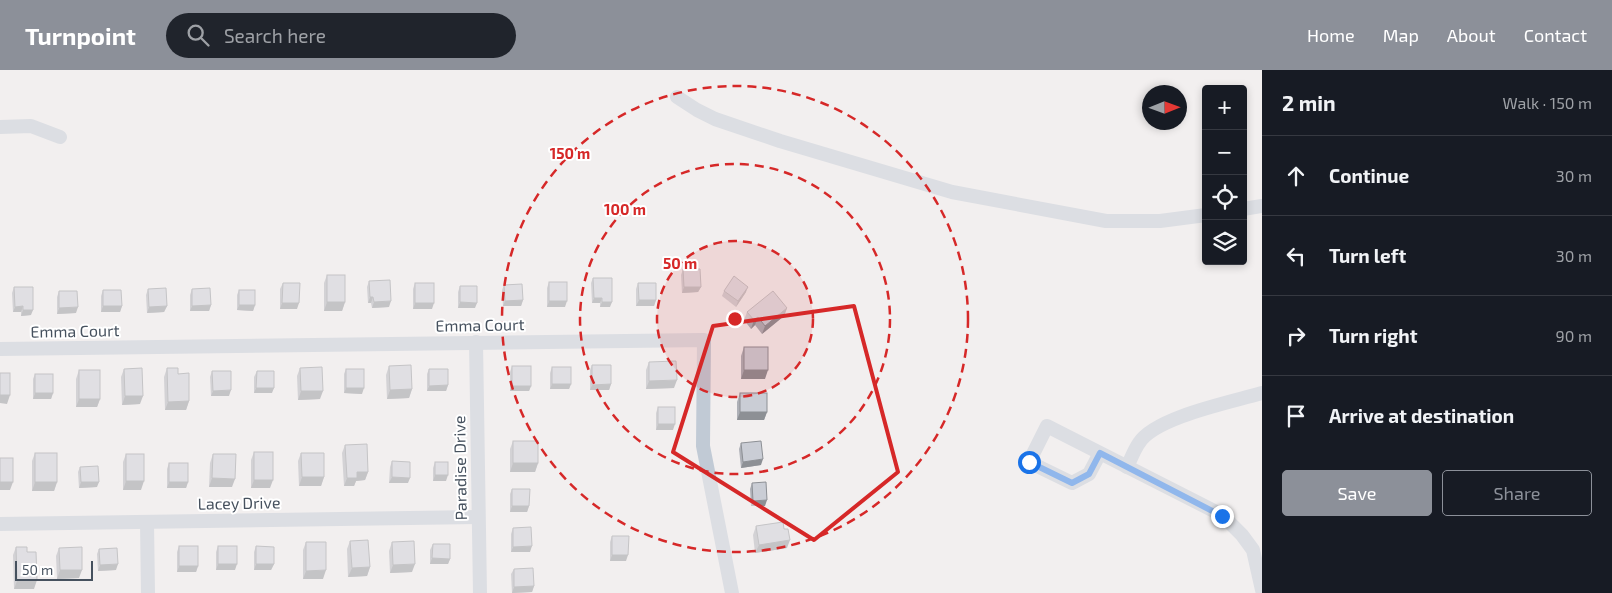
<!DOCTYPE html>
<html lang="en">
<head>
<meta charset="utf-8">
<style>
  body { margin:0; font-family:"Exo 2",sans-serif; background:#20242c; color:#f1f3f6 }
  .controls { position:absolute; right:15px; top:15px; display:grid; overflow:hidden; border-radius:5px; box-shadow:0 2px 8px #0003 }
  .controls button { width:45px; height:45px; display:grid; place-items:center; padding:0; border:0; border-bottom:1px solid #363941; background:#171b24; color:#f1f3f6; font:25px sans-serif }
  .compass { position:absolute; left:1142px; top:15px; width:45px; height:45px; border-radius:50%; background:#171b24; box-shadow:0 2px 8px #0003; rotate:89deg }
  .scale { position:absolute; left:15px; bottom:12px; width:78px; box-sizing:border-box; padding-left:5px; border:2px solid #46515e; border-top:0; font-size:14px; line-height:18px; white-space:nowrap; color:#46515e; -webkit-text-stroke:4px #fff; paint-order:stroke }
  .stop { position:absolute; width:15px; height:15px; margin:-11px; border:4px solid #1a73e8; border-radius:50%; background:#fff }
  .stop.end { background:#1a73e8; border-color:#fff; box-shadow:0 1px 5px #0008 }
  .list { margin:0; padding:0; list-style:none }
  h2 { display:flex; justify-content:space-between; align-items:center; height:65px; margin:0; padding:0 20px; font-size:21px }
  h2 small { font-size:16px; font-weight:400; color:#9ea1a6 }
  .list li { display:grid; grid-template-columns:32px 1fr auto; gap:15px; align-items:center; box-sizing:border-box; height:80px; padding:0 20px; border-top:1px solid #363941 }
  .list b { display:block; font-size:19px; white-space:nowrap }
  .list em { font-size:16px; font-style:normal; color:#9ea1a6 }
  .actions { display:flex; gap:10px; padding:15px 20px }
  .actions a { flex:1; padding:11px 0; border:1px solid #8c9099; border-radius:5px; text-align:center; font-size:18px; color:#8c9099 }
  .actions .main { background:#8c9099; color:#fff }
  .icon { flex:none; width:28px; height:28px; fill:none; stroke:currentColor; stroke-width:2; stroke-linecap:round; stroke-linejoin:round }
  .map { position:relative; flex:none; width:1262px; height:523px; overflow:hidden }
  header { display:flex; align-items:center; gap:30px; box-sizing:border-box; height:70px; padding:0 25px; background:#8c9099; color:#fff }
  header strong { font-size:24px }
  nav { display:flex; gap:28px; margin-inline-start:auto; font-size:18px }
  .search { width:350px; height:45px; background:#20242c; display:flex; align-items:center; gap:12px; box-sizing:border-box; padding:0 18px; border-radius:28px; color:#9ea1a6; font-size:19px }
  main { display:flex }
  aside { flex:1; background:#171b24 }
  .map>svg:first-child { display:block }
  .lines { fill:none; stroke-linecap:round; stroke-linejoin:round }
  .minor { stroke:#c1cad5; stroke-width:14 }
  .wall { fill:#aeb0b7 }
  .shaded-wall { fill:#8d9095 }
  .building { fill:#cacdd5; stroke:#8d9095 }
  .route { stroke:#1a73e8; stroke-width:6 }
  .marked { fill:none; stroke:#d62828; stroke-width:4; stroke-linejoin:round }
  .ring { fill:none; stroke:#d62828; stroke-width:2.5; stroke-dasharray:9 6 }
  .labels { text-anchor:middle; stroke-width:4; stroke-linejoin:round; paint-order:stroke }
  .street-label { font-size:16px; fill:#46515e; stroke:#fff }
  .centre { fill:#d62828; stroke:#fff; stroke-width:2.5 }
  .ring-label { font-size:15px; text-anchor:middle; font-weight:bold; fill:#d62828; stroke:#fff; stroke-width:4; stroke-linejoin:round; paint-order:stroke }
</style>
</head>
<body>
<header>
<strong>Turnpoint</strong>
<div class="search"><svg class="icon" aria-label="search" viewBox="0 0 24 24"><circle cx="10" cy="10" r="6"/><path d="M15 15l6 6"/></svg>Search here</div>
<nav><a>Home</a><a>Map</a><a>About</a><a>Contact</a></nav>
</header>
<main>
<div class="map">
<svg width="1262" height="523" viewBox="0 0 1262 523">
  <rect width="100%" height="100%" fill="#f2efef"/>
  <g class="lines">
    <g class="minor">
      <polyline points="677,27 697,40 715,49 780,71 952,122 1106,151 1160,151 1206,145"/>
      <polyline points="0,57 31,56 60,67"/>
      <polyline points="1243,139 1262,136"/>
      <polyline points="476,272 480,523"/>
      <polyline points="0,279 704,270 703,376 732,523"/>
      <polyline points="1100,383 1089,404 1072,413 1029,392 1047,356 1222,445 1242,465 1253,480 1262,520"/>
      <path d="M1127,397C1131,389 1134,380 1139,373C1155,347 1232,332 1262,323"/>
      <polyline points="147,452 148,523"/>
      <polyline points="0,454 478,447"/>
    </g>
  </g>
  <g class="wall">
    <polygon points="683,199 701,217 698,222 682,223 681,205"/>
    <polygon points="327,205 345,232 342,241 324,241 324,213"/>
    <polygon points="593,208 610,237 600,237 600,233 592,233 591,213"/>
    <polygon points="369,211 389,237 372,238 371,233 368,233 367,217"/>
    <polygon points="549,212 565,237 547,237 547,218"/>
    <polygon points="283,213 297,239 280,239 280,219"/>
    <polygon points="415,213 432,239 413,239 413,219"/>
    <polygon points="638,213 656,230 654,236 636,236 636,219"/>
    <polygon points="504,215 523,230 521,236 503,236 502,220"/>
    <polygon points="460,216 475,238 458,238 458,222"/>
    <polygon points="14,217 31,245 21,246 21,242 13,242 12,223"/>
    <polygon points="148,219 167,236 164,242 147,243 146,225"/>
    <polygon points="192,219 211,235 209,241 190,241 190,225"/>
    <polygon points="103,220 122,236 120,242 101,242 101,226"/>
    <polygon points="239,220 255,235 253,241 237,240 237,225"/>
    <polygon points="59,221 76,243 57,244 57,227"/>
    <polygon points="724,221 746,222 736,237 722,226"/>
    <polygon points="787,238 784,246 762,264 755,255 751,259 744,250 747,242"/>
    <polygon points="744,277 765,309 741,309 741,286"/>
    <polygon points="649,292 674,318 646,319 646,300"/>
    <polygon points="592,295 611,314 609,320 590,320 590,300"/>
    <polygon points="389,296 412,319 409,328 387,329 386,305"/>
    <polygon points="512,296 531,316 529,321 510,321 510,302"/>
    <polygon points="552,297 571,314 569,319 550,319 550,303"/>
    <polygon points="167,298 189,331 186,340 165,340 164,307"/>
    <polygon points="300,298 320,329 298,330 297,306"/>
    <polygon points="124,299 140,334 122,335 121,307"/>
    <polygon points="346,299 362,324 344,323 344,304"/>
    <polygon points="429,299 448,315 446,321 427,321 427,304"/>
    <polygon points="79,300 100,329 97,337 76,337 76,309"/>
    <polygon points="212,301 229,326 211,326 210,307"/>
    <polygon points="257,301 272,323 254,323 254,307"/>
    <polygon points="35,304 53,323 51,329 33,329 33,309"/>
    <polygon points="740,323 767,342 764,350 737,350 737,332"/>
    <polygon points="658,337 673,360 656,360 656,343"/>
    <polygon points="513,371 538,393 535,402 510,402 510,379"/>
    <polygon points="741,373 761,395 741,398 739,379"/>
    <polygon points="345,375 368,402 365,410 356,411 354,416 344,416 342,383"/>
    <polygon points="254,382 270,418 251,418 251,390"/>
    <polygon points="35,383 57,412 54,421 32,421 32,391"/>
    <polygon points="301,383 324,407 321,416 299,416 298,391"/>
    <polygon points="126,384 141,420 123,420 123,392"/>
    <polygon points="213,384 232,417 209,417 210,393"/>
    <polygon points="392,391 408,413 389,413 390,397"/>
    <polygon points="435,392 446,411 433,411 433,398"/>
    <polygon points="169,393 188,412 186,418 167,418 167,399"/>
    <polygon points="80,397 97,417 79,418 78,402"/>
    <polygon points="752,413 765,436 751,436 750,419"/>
    <polygon points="512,419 529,436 527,442 510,442 510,424"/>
    <polygon points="756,456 784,459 787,478 755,483 753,465"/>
    <polygon points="513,458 530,482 511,482 511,464"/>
    <polygon points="612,466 626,491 610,491 610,472"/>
    <polygon points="350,471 370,497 367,506 348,507 347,479"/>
    <polygon points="306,472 323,509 303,509 303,480"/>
    <polygon points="392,472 412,502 390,503 389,481"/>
    <polygon points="433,474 450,489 448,494 430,494 430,480"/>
    <polygon points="179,476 198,496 196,502 177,502 177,482"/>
    <polygon points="218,476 235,500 216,500 216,482"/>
    <polygon points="256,476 274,494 271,500 254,500 254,482"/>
    <polygon points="16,477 27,482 34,519 14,519 13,485"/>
    <polygon points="59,478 79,508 57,509 56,486"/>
    <polygon points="99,479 116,500 98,501 97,484"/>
    <polygon points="514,499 534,516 532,522 512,523 511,504"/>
  </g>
  <g class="shaded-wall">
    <polygon points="684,217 701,217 698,222 682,223"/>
    <polygon points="748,217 746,222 736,237 738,231"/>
    <polygon points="370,227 373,227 371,233 368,233"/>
    <polygon points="594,228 602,228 600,233 592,233"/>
    <polygon points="523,230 521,236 503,236 505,231"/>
    <polygon points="639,230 656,230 654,236 636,236"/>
    <polygon points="391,231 389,237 372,238 374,232"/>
    <polygon points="549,231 567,231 565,237 547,237"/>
    <polygon points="327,232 345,232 342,241 324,241"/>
    <polygon points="460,232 477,233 475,238 458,238"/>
    <polygon points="602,232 612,232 610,237 600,237"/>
    <polygon points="282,233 299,233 297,239 280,239"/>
    <polygon points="415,233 434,233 432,239 413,239"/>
    <polygon points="211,235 209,241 190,241 192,236"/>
    <polygon points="239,235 255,235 253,241 237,240"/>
    <polygon points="23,236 21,242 13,242 15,237"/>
    <polygon points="103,236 122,236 120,242 101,242"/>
    <polygon points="167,236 164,242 147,243 149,237"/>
    <polygon points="78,237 76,243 57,244 59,238"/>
    <polygon points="787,238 784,246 762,264 765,256"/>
    <polygon points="23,240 33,240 31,245 21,246"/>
    <polygon points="758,247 755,255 751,259 754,250"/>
    <polygon points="744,300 768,300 765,309 741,309"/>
    <polygon points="677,310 674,318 646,319 649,311"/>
    <polygon points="552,314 571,314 569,319 550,319"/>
    <polygon points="611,314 609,320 590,320 592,315"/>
    <polygon points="448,315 446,321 427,321 429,316"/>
    <polygon points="512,316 531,316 529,321 510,321"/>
    <polygon points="256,318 274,318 272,323 254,323"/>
    <polygon points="346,318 364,318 362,324 344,323"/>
    <polygon points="412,319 409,328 387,329 390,320"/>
    <polygon points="231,320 229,326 211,326 213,321"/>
    <polygon points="301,321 323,321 320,329 298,330"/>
    <polygon points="35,323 53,323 51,329 33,329"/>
    <polygon points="0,325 10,325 7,334 0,333"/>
    <polygon points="125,326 143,326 140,334 122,335"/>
    <polygon points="79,329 100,329 97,337 76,337"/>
    <polygon points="189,331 186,340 165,340 168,332"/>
    <polygon points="740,342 767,342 764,350 737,350"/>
    <polygon points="658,354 675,354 673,360 656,360"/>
    <polygon points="763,389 761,395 741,398 743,392"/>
    <polygon points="513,393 538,393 535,402 510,402"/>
    <polygon points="357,402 368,402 365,410 356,411 354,416 344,416 347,408"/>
    <polygon points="435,405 448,405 446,411 433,411"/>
    <polygon points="302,407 324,407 321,416 299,416"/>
    <polygon points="392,407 410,408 408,413 389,413"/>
    <polygon points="212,408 235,409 232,417 209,417"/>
    <polygon points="254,410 273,410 270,418 251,418"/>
    <polygon points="126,411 144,411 141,420 123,420"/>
    <polygon points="0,412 13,412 10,420 0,420"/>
    <polygon points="35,412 57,412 54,421 32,421"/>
    <polygon points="81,412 99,412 97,417 79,418"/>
    <polygon points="169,412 188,412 186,418 167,418"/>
    <polygon points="767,430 765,436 751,436 753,431"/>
    <polygon points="512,436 529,436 527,442 510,442"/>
    <polygon points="790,470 787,478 755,483 759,475"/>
    <polygon points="532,476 530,482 511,482 513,477"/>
    <polygon points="612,485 628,485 626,491 610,491"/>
    <polygon points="432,488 450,489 448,494 430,494"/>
    <polygon points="118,494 116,500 98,501 100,495"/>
    <polygon points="218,494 237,494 235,500 216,500"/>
    <polygon points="256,494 274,494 271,500 254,500"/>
    <polygon points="415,494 412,502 390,503 393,495"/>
    <polygon points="179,496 198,496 196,502 177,502"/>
    <polygon points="370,497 367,506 348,507 352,498"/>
    <polygon points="60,500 82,500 79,508 57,509"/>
    <polygon points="326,500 323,509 303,509 306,501"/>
    <polygon points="37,510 34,519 14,519 17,511"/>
    <polygon points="534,516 532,522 512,523 514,517"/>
  </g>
  <g class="building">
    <polygon points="683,199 700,199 701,217 684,217"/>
    <rect x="327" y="205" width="18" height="27"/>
    <polygon points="734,206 748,217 738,231 724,221"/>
    <polygon points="593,208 612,208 612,232 602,232 602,228 594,228"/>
    <polygon points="390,210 391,231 374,232 373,227 370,227 369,211"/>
    <rect x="549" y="212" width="18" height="19"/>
    <polygon points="283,213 300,213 299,233 282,233"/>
    <rect x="415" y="213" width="19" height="20"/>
    <polygon points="638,213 656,213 656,230 639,230"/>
    <polygon points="522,214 523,230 505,231 504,215"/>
    <polygon points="460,216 477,216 477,233 460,232"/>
    <polygon points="14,217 33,217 33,240 23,240 23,236 15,237"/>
    <polygon points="166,218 167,236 149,237 148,219"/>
    <polygon points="210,218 211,235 192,236 192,219"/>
    <polygon points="103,220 121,220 122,236 103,236"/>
    <rect x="239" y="220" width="16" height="15"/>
    <polygon points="59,221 77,221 78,237 59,238"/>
    <polygon points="773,221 787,238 765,256 758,247 754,250 747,242"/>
    <rect x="744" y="277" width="24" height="23"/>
    <polygon points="676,291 677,310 649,311 649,292"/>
    <polygon points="411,295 412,319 390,320 389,296"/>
    <polygon points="592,295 611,295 611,314 592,315"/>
    <rect x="512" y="296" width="19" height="20"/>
    <polygon points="322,297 323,321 301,321 300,298"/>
    <rect x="552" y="297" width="19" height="17"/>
    <polygon points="142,298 143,326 125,326 124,299"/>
    <polygon points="167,298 178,298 178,304 189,303 189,331 168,332"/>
    <rect x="346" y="299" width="18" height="19"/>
    <polygon points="429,299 448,299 448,315 429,316"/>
    <rect x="79" y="300" width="21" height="29"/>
    <polygon points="212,301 231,301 231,320 213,321"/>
    <polygon points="257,301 274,301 274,318 256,318"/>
    <rect x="0" y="303" width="10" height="22"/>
    <rect x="35" y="304" width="18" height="19"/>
    <rect x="740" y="323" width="27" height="19"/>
    <rect x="658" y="337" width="17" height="17"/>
    <rect x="513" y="371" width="25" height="22"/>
    <polygon points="761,371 763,389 743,392 741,373"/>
    <polygon points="367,374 368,402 357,402 357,408 347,408 345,375"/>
    <rect x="254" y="382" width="19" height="28"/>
    <rect x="35" y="383" width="22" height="29"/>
    <polygon points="301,383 324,383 324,407 302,407"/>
    <rect x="126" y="384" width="18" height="27"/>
    <polygon points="213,384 236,384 235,409 212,408"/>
    <rect x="0" y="388" width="13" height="24"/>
    <polygon points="392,391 410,392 410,408 392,407"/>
    <rect x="435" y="392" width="13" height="13"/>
    <rect x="169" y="393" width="19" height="19"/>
    <polygon points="98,396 99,412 81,412 80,397"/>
    <polygon points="766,412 767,430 753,431 752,413"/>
    <polygon points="512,419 530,419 529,436 512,436"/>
    <polygon points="783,452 784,459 788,459 790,470 759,475 756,456"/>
    <polygon points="531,457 532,476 513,477 513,458"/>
    <polygon points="612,466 629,466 628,485 612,485"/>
    <polygon points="368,470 370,497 352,498 350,471"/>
    <polygon points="414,471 415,494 393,495 392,472"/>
    <polygon points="306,472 326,472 326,500 306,501"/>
    <polygon points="433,474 450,474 450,489 432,488"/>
    <rect x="179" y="476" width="19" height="20"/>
    <rect x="218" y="476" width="19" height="18"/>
    <polygon points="256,476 274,477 274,494 256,494"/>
    <polygon points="16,477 27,477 27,482 36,482 37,510 17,511"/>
    <polygon points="82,477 82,500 60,500 59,478"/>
    <polygon points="117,478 118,494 100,495 99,479"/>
    <polygon points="533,498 534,516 514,517 514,499"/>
  </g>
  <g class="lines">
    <polyline class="route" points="1029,392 1072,413 1089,404 1100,383 1222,446"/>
  </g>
  <path d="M0 0H1262V523H0ZM854,236L898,402L814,470L673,382L713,256Z" fill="#f2efef" fill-opacity=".55" fill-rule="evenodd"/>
  <path class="marked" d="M854,236L898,402L814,470L673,382L713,256Z"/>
  <circle cx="735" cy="249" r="78" fill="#d62828" fill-opacity=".12"/>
  <g class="ring">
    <circle cx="735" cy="249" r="78"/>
    <circle cx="735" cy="249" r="155"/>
    <circle cx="735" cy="249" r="233"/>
  </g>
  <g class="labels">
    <g class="street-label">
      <text transform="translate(480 255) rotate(-1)" y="6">Emma Court</text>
      <text transform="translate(75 261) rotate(-1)" y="6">Emma Court</text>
      <text transform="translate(460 398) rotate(-91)" y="6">Paradise Drive</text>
      <text transform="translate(239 433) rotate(-1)" y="6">Lacey Drive</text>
    </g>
  </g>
  <circle cx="735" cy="249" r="8" class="centre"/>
  <g class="ring-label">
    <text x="570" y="89">150 m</text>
    <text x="625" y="145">100 m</text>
    <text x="680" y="199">50 m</text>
  </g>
</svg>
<div class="controls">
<button>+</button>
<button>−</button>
<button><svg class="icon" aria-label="locate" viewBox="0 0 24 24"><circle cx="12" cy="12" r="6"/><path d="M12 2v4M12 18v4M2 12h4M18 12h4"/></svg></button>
<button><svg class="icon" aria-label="layers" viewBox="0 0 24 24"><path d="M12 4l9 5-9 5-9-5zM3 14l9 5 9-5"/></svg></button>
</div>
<svg class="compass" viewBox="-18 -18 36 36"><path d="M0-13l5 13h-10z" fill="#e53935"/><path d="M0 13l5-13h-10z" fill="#9ea1a6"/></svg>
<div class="scale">50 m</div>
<div class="stop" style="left:1029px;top:392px"></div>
<div class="stop end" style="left:1222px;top:446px"></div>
</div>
<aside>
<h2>2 min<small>Walk · 150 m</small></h2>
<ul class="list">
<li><svg class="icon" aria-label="ahead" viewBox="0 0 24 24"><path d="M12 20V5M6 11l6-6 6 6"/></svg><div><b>Continue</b></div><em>30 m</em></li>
<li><svg class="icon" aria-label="left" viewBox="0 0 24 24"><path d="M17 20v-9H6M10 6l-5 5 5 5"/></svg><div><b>Turn left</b></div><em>30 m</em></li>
<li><svg class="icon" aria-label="right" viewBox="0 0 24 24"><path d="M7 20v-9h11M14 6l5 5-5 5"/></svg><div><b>Turn right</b></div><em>90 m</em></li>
<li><svg class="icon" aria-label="arrive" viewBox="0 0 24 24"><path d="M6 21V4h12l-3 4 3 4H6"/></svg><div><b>Arrive at destination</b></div></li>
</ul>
<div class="actions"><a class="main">Save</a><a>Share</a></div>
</aside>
</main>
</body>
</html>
